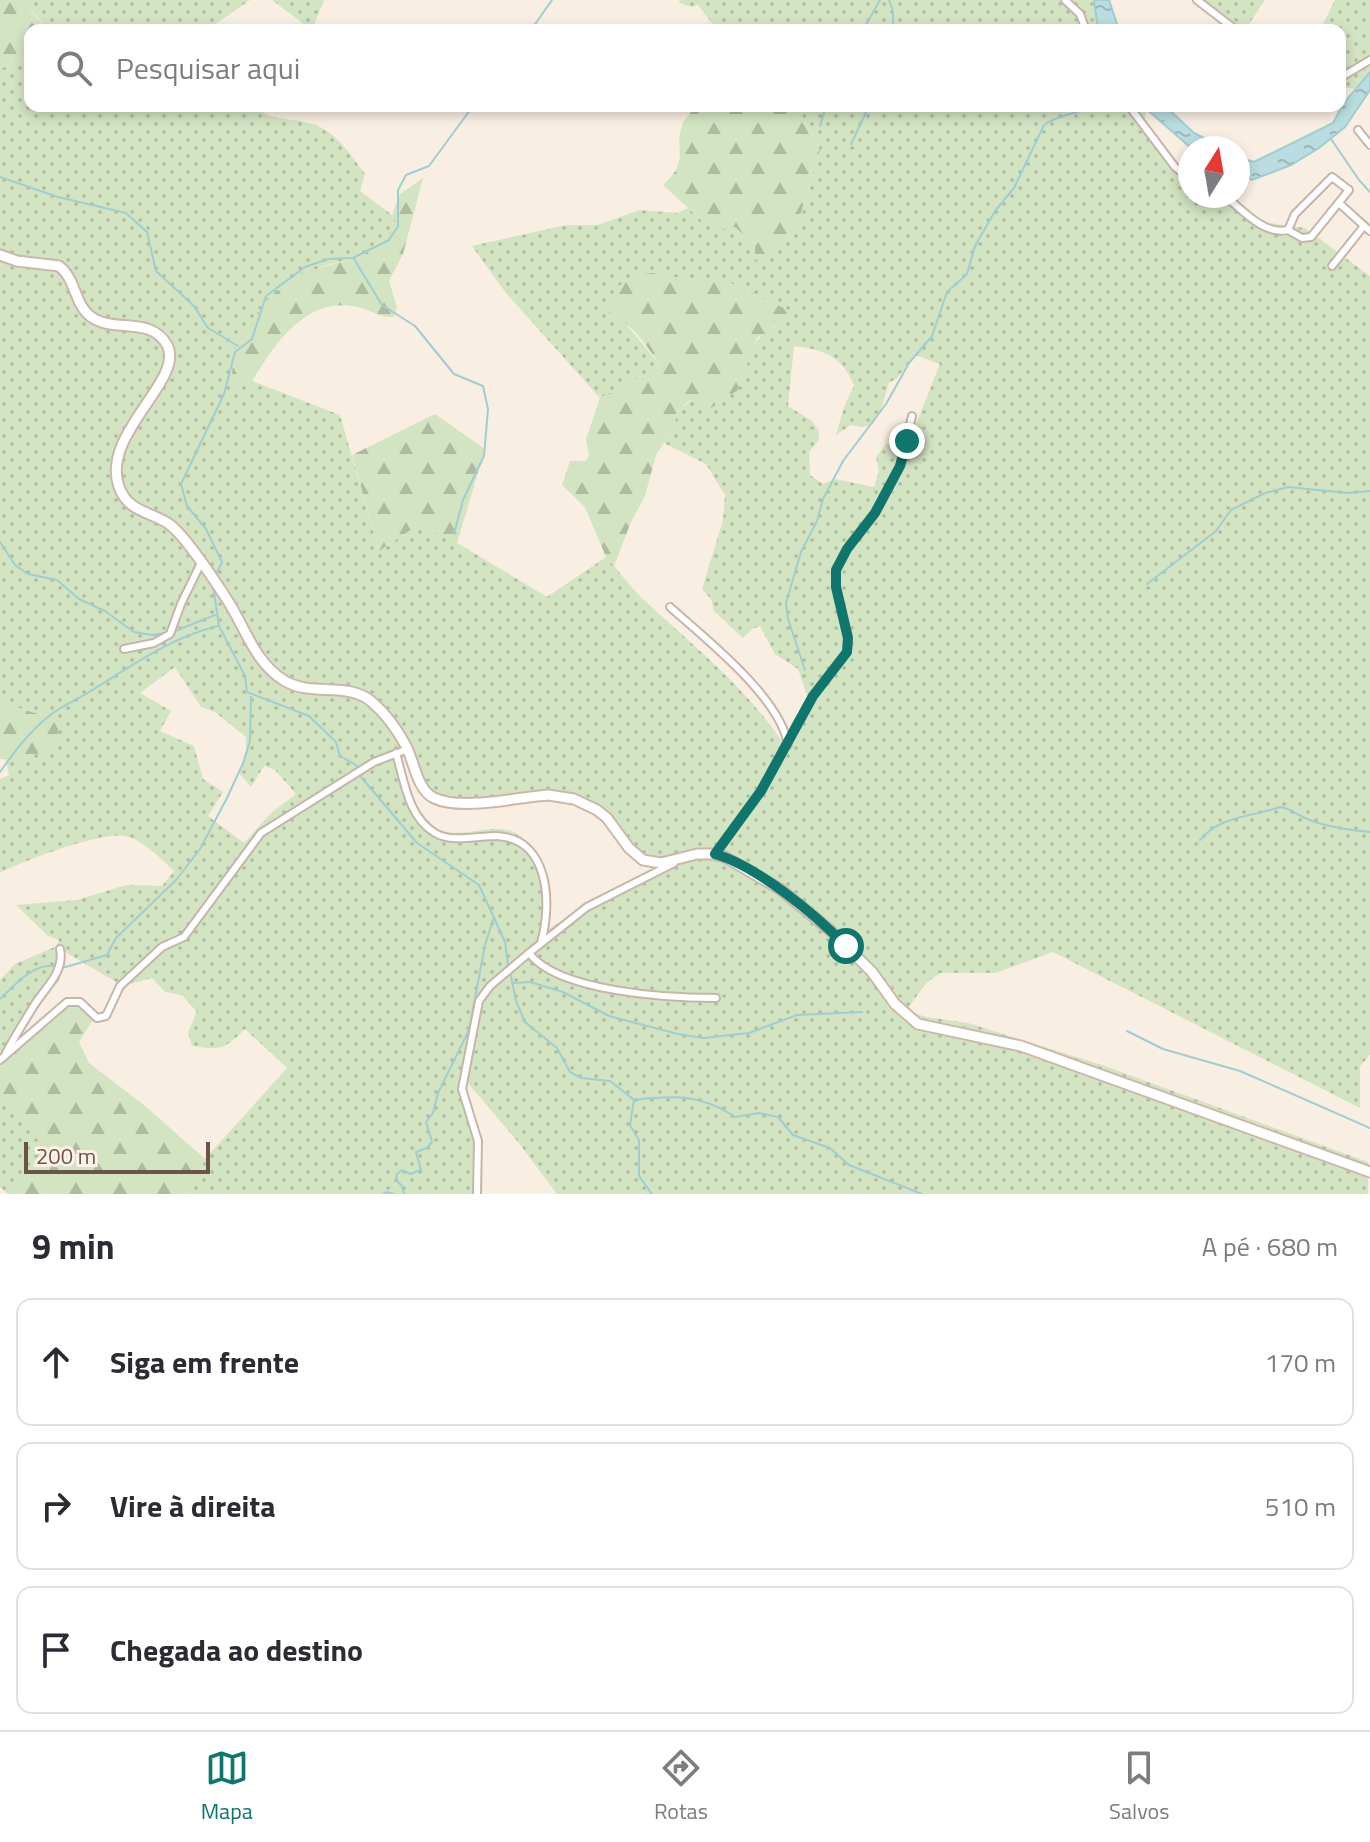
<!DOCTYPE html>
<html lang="pt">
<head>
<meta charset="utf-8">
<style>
  body { margin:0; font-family:"Titillium Web",sans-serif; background:#f7f7f7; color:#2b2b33 }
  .compass { position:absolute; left:1178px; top:136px; width:72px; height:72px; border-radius:50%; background:#fff; box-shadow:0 4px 12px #0003; rotate:11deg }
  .scale { position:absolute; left:24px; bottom:20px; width:186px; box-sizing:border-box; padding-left:8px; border:4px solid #6d544b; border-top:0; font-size:22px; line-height:28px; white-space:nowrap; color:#6d544b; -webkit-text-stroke:6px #fcf2e7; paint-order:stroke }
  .stop { position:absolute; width:24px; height:24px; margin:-18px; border:6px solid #0f766e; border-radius:50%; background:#fff }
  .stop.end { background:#0f766e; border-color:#fff; box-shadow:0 2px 8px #0008 }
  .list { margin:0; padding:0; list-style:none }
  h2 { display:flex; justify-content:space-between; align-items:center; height:104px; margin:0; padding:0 32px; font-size:34px }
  h2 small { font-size:26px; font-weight:400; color:#7c7c81 }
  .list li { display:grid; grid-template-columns:52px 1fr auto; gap:24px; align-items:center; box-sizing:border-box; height:128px; margin:0 16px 16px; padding:0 16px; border:2px solid #e1e1e2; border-radius:16px }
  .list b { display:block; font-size:30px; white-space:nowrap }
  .list em { font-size:26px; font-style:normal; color:#7c7c81 }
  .icon { flex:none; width:44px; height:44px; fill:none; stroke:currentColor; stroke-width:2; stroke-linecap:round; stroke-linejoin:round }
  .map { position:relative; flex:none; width:1370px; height:1194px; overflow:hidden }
  .search { position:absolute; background:#fff; box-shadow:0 4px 12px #0003; left:24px; right:24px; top:24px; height:88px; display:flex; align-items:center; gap:20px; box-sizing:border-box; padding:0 28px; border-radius:16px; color:#7c7c81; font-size:30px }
  .sheet { height:536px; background:#fff }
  nav { display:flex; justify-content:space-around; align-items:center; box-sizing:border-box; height:112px; border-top:2px solid #e1e1e2; background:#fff; font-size:22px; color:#7c7c81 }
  nav a { display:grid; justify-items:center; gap:4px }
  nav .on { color:#0f766e }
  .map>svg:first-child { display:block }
  .grass { fill:url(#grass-dots); fill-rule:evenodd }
  .forest { fill:url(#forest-firs) }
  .water { fill:url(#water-ripples); stroke:#a0cdd0; stroke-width:2 }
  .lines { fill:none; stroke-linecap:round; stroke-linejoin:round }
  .stream { stroke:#a0cdd0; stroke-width:2 }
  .street-casing { stroke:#c8b5aa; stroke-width:10 }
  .secondary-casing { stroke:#cdb7ab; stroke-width:13 }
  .street { stroke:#fff; stroke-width:6 }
  .secondary { stroke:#fff; stroke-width:9 }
  .route { stroke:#0f766e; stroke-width:10 }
</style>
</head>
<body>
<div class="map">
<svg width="1370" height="1194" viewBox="0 0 1370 1194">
  <defs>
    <pattern id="grass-dots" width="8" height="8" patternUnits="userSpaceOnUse" patternTransform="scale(2)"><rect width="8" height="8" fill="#d3e4c2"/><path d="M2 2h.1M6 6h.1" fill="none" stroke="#afbba0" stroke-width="1.8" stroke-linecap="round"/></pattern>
    <pattern id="forest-firs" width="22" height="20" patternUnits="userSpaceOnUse" patternTransform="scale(2)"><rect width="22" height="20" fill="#d3e4c2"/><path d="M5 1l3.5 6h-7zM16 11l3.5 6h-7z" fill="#afbba0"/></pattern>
    <pattern id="water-ripples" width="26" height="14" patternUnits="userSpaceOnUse" patternTransform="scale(2)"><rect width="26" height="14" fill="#b9dde0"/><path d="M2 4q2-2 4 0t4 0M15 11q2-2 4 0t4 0" fill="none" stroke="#9bb6b8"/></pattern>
  </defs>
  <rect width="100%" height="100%" fill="#f9eee2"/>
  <g class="grass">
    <polygon points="22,0 250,0 207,30 46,30 41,21"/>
    <polygon points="272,0 324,0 314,25 305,25"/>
    <polygon points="679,0 1094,0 1097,8 1098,30 717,30 698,5 691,7 680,3"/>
    <polygon points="1204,0 1265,0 1245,30"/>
    <polygon points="1335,0 1370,0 1370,72 1354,89 1340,87 1340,30 1320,30"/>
    <path d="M30,62V106H255C269,123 298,116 320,127C340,137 352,157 365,174L360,191L392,215L397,223L389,234L362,256L324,266L284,284L265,303L236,340L232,383L239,385L252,381L340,415L379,551L418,525L454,541L547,597L606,557C619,571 630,587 644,600C693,646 745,686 783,743L792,722L808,698L798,669L775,654L760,626L752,629L743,638L714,611L711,599L702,589L723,520L725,495L706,464L664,443L674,427L677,412L753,349C759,334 769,328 785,324L692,280L642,274L620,317L661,366L600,398L506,293L472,246L566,225H597L640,210L677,213L688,208L701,220L735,226L755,245V260L794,235L820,150L797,106H1143L1146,110L1144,126L1190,180V196H1225L1246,213L1264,222L1305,228L1370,276V1055L1360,1066V1108L1053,952L995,973H940L926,983L906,1011L927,1017L968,1023L1099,1064L1368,1162V1194H557L518,1142L467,1082L463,1092L478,1136V1194H188L205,1159L287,1068L245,1029C224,1050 221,1050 192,1046L188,1032L197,1012L182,995L165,992L152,978L123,986L65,952L59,982L44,992L8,1050L13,1055L0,1066V980L15,964L57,946L59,940L48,936L16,905L77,900L126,885L162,886L174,871C161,859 143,839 124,836C100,832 23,861 0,873V779L9,775L6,760L28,756L54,715L38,714L0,702V68ZM794,346C824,350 842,355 854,386L844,407L836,435L851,425L863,427L873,424L880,412L889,383L897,378L915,355L940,364L912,434L885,445L876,457L879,471L874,487L835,479L823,484L810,475L809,452L818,441L819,431L812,421L788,406ZM175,667L201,707L215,712L246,737V750L239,773L251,787L264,766L275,770L296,794L271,813L244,843L208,816L223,792L203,779L194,746L160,731L171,711L140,693ZM406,756C416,786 417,801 452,807L564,798L601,815L639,861L659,868L548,929C549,894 545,826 494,829C474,830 446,839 428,825C409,810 406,780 399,758Z"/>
    <polygon points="0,1098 52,1155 48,1162 8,1194 0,1187"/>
  </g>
  <g class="forest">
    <polygon points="0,0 22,0 46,28 46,30 30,30 29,63 0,68"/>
    <path d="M696,106H797L820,150L794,235L755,261V245L735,227L718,230L701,220L663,185C692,159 672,148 683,123C686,117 692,111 696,106Z"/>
    <path d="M423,178L403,254L389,281L397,307L394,317C380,318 371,310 358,307C306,295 275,344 252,381L239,385L231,383L236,340L265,303L284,284L302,273L362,256L389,234L397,223L392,215L400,194Z"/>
    <path d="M653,273L692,280L729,282L794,313L785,324L774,327L757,338L738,390L708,410L690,400L677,412L674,427L656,455L645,496L631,522L614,566L606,557L585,507L562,485L570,461H586L589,455L586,439L600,398L661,366C647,347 632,322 609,313L616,287L643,274Z"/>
    <polygon points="435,414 485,449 457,543 418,525 379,551 352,455"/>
    <path d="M0,702L38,714L54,715C57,723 61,733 56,741C46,755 16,761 0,759Z"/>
    <polygon points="80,1004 94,1018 79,1042 89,1063 144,1105 205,1159 188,1194 7,1194 48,1162 52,1156 0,1098 0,1066 66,1008"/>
  </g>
  <g class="water">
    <polygon points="1094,0 1109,0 1119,30 1098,30"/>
    <polygon points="1370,72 1370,90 1345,127 1319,148 1291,165 1252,180 1238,174 1238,157 1254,162 1333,123 1343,104"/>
    <polygon points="1143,106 1165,106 1194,133 1224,148 1191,148"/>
  </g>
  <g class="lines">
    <g class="stream">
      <polyline points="889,0 893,11 893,30"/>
      <polyline points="531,30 552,0"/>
      <polyline points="863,30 880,0"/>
      <polyline points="820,126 826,106"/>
      <polyline points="1331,139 1359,180 1370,192"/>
      <polyline points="851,144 869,106"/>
      <polyline points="0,177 58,197 126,213 147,232 156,271 194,306 208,328 238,346"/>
      <polyline points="354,259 382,305 415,326 454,374 483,386 488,409 484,456 463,500 454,534"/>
      <polyline points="0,542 15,565 28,574 57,580 79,599 105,611 134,632 152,635 165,633"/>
      <polyline points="216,575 222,562 206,529 187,506 181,484 224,394 235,352 252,339 266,296 305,267 328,259 353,258 389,240 398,226 398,190 406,175 429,166 473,106"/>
      <polyline points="1147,584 1216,531 1231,510 1265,493 1288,487 1348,493 1370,491"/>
      <polyline points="213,585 219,626 245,676 247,692 309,716 336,742 340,756 356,765 361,777 417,843 479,885 505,942 508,965"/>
      <polyline points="175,631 215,615"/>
      <path d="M805,670L788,619L786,603L801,552L817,521L823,499L843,461L886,404L909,363L932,336L947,292L967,274L975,246L995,211L1014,188L1044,125C1057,115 1077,114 1092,106"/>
      <path d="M0,772C15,751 29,732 49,716C60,707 74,701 86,694C128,668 171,637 218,626"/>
      <path d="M1200,840C1221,815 1252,817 1280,807C1290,808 1296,814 1305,818C1325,827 1348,830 1370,832"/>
      <polyline points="62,968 107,955 116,938 177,879 200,849 227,798 244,761 250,741 251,697"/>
      <polyline points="511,976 516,1001 525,1022 557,1048 570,1072 581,1078 610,1081 633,1099"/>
      <polyline points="513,983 530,982 563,992 609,1016 678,1034 703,1038 749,1033 797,1015 862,1012"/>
      <path d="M0,999C15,985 33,963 55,966"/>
      <polyline points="1127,1031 1163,1049 1240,1071 1370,1128"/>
      <path d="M634,1100C673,1095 702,1094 735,1117L759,1113L778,1117L793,1135L830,1148L849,1165L922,1194"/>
      <polyline points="634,1100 630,1125 639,1140 639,1176 652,1194"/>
      <polyline points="383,1194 386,1192 394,1194"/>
      <polyline points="404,1194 402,1186 396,1180 397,1174 402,1170 410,1174 421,1170 416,1152 427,1148 432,1142 426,1122 433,1113 438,1093 469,1030 485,945 493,920"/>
    </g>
    <g class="street-casing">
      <g id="street">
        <polyline points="1065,0 1080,14 1086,30"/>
        <polyline points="1197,0 1236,30"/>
        <polyline points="1340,78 1370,60"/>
        <polyline points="1129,106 1175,167 1190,179"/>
        <polyline points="1358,130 1370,145"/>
        <path d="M1225,196C1242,209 1264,236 1288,230L1295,214L1332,177L1349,190L1311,237L1302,238L1288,230"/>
        <polyline points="1340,204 1370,231"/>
        <polyline points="1332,266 1364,226"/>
        <path d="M670,607C705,638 781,698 788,745"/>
        <polyline points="124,649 154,643 170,634 181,604 201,563"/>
        <path d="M396,753C404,780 408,817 435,833C452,843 478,836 496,836C550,838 552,904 541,943"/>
        <polyline points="715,854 761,791 813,696 847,652 848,638 836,587 836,570 847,549 875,513 900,466 912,416"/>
        <path d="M529,953C558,992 669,998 716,998"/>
        <path d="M6,1053C15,1036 25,1020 35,1004C46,987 65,971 60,949"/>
        <polyline points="0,1060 67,1002 80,1002 97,1018 106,1016 120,986 162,947 184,937 261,833 374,762 408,749"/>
        <polyline points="477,1194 478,1141 462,1089 479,1001 490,986 529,953 587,907 674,863"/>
      </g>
    </g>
    <g class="secondary-casing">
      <path id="secondary" d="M0,255L17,261L59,266C76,279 74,303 90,316C113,334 150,315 167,345C186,379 100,434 119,487C128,511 147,511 166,522C173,526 179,533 184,539C199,557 213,578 226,598C245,626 254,663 285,681C312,697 348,681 372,702C385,713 398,731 406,746C414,761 417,790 434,798C461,811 518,797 548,795L574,799L597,810L607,818L629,848L643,860L661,863L697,854H715L725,857L780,889L831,931L872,972L895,1004L918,1024L1021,1046L1370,1172"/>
    </g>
    <use href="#street" class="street"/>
    <use href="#secondary" class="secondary"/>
  </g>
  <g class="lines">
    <path class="route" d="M846,946C815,914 757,866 715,854L761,791L813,696L847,652L848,638L836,587V570L847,549L875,513L900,466L907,441"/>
  </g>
</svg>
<svg class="compass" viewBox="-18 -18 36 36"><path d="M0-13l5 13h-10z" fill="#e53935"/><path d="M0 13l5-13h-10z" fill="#7c7c81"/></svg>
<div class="scale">200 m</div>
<div class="stop" style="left:846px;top:946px"></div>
<div class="stop end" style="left:907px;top:441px"></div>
<div class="search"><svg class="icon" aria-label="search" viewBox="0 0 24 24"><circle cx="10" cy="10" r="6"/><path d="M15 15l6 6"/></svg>Pesquisar aqui</div>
</div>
<section class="sheet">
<h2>9 min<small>A pé · 680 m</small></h2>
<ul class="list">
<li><svg class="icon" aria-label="ahead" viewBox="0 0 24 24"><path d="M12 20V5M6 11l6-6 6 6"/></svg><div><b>Siga em frente</b></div><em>170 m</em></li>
<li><svg class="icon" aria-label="right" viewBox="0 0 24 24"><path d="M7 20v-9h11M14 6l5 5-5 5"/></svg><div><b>Vire à direita</b></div><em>510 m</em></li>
<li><svg class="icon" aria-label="arrive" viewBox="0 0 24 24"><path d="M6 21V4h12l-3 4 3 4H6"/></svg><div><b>Chegada ao destino</b></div></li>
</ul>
</section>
<nav>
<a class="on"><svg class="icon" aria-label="map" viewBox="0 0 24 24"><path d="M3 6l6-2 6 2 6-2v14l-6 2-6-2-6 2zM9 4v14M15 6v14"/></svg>Mapa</a>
<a><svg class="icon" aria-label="directions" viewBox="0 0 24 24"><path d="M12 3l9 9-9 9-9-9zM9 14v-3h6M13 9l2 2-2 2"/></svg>Rotas</a>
<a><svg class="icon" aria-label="saved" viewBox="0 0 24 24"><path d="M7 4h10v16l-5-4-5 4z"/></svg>Salvos</a>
</nav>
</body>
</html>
